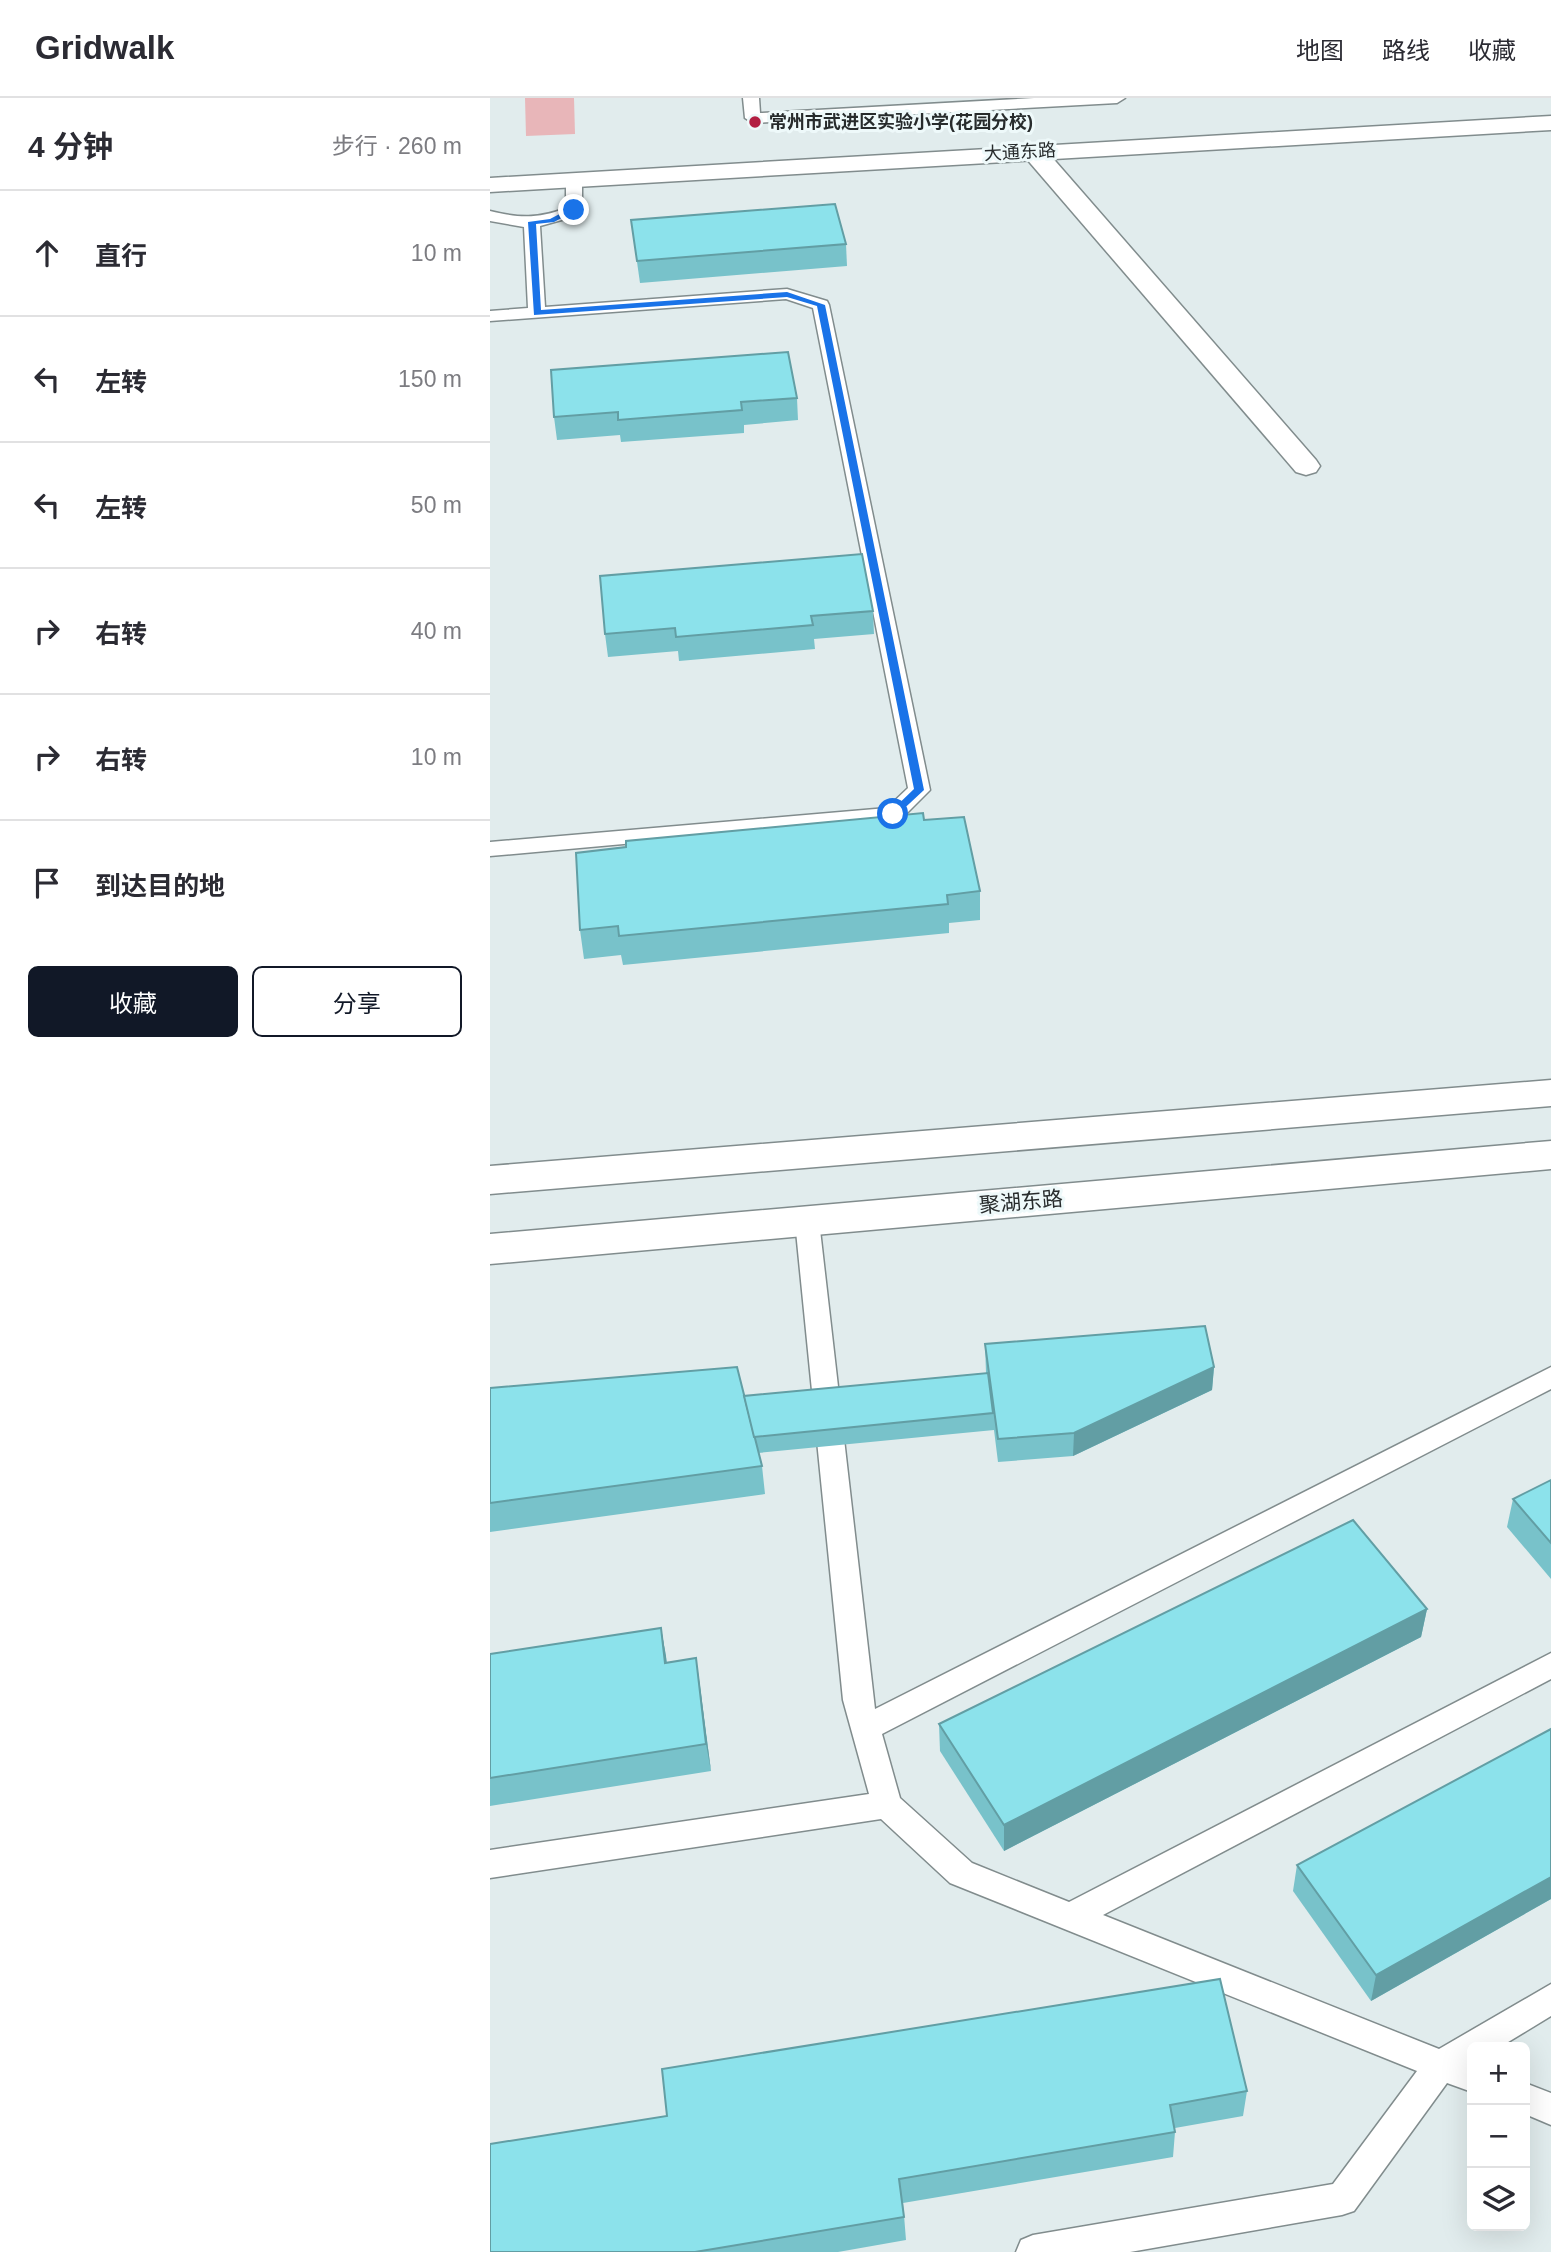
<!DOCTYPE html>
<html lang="zh">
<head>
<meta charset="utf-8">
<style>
  body { margin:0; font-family:Helvetica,"Noto Sans SC",sans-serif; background:#f7f7f7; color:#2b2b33 }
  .controls { position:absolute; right:21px; bottom:21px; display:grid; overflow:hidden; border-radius:10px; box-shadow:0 7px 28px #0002 }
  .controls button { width:63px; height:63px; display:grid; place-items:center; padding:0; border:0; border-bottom:2px solid #e1e1e2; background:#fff; color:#2b2b33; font:35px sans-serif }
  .stop { position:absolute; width:21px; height:21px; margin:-16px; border:5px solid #1a73e8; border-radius:50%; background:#fff }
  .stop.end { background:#1a73e8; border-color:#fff; box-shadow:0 2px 7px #0008 }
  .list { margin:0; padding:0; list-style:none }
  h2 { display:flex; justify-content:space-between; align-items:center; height:91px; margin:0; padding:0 28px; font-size:30px }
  h2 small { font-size:23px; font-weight:400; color:#7c7c81 }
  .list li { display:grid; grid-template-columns:46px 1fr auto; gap:21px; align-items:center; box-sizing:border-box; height:126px; padding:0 28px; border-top:2px solid #e1e1e2 }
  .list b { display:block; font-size:26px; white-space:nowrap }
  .list em { font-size:23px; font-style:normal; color:#7c7c81 }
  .actions { display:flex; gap:14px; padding:21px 28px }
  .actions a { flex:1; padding:16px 0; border:2px solid #111827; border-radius:10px; text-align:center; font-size:24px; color:#111827 }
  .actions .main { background:#111827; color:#fff }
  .icon { flex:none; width:38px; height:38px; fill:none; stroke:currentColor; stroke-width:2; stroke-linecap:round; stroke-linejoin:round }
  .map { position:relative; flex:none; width:1061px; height:2154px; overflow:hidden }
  header { display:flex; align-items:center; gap:42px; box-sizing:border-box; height:98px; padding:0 35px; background:#fff; border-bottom:2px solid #e1e1e2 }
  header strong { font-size:33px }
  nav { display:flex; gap:38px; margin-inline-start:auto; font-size:24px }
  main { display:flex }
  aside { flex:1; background:#fff }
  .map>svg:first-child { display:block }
  .green { fill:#e8b6b9 }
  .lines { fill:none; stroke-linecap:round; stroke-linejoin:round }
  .service-casing { stroke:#818c8d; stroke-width:3 }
  .minor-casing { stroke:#818c8d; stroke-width:3 }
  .tertiary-casing { stroke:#818c8d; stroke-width:3 }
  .primary-casing { stroke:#818c8d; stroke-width:3 }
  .service { fill:#fff; fill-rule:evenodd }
  .minor { fill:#fff; fill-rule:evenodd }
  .tertiary { fill:#fff; fill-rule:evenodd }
  .primary { fill:#fff; fill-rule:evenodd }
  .wall { fill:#78c2ca }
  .shaded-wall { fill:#629ea4 }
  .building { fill:#8ce2eb; stroke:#629ea4; stroke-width:2 }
  .route { fill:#1a73e8 }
  .poi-dot { fill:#b21f42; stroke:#eef9fa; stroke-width:2.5 }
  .labels { text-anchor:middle; stroke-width:6; stroke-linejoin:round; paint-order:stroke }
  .far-poi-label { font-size:18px; font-weight:bold; fill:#272b2c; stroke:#eef9fa; text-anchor:start }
  .far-street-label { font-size:18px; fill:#272b2c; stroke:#eef9fa }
  .street-label { font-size:21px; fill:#272b2c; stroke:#eef9fa }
</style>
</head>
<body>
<header>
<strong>Gridwalk</strong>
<nav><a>地图</a><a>路线</a><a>收藏</a></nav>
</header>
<main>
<aside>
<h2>4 分钟<small>步行 · 260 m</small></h2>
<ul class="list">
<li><svg class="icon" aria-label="ahead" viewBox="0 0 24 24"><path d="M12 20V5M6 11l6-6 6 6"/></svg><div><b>直行</b></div><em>10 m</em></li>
<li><svg class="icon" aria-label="left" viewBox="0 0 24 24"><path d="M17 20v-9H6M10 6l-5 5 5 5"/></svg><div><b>左转</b></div><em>150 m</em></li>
<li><svg class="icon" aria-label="left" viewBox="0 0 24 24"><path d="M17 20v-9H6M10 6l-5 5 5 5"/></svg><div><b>左转</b></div><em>50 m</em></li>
<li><svg class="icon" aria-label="right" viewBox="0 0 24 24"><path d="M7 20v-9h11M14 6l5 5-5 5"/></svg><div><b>右转</b></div><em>40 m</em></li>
<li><svg class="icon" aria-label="right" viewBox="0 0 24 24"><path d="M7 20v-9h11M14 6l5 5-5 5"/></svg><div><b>右转</b></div><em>10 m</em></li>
<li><svg class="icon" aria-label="arrive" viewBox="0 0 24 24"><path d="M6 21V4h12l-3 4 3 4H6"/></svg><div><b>到达目的地</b></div></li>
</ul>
<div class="actions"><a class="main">收藏</a><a>分享</a></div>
</aside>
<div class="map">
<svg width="1061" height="2154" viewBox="0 0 1061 2154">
  <rect width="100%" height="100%" fill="#e1eced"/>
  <polygon class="green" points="35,0 84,0 85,36 36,38"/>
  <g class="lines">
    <g class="service-casing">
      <g id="service">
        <polygon points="253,0 269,0 270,15 544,0 635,0 627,5 263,25 255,20"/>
        <path d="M84,76L92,81V112L79,120L50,128L55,209L297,191L337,203L339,207L440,692L411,721L0,758V744L397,710L418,690L323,210L296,201L0,223V213L38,210L34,129L0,123V113C28,120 49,121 76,110V81Z"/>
        <polygon points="317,1114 326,1117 329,1123 385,1611 1061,1269 1061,1291 392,1636 410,1700 482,1765 579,1804 1061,1555 1061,1581 613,1817 949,1951 1061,1886 1061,1918 1010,1949 982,1949 982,1994 957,1985 864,2113 852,2117 640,2154 526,2154 531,2142 543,2137 843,2086 927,1973 460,1785 391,1721 0,1780 0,1752 379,1696 353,1602 305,1123 308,1117"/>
        <polygon points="1035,1985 1061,1995 1061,2027 1035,2016"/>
      </g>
    </g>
    <g class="minor-casing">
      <polygon id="minor" points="544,47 553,49 826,362 830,368 826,374 816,377 806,374 535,59 532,54 535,49"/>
    </g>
    <g class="tertiary-casing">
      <polygon id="tertiary" points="1061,18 1061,32 0,94 0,80"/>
    </g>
    <g class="primary-casing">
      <g id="primary">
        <polygon points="1061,982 1061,1008 0,1096 0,1068"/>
        <polygon points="1061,1043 1061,1071 0,1166 0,1136"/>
      </g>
    </g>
    <use href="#service" class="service"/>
    <use href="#minor" class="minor"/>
    <use href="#tertiary" class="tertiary"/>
    <use href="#primary" class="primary"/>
  </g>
  <g class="wall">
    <polygon points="141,122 356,146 357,168 150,185"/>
    <polygon points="307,300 308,322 254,327 254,335 131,344 130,337 67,342 64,319"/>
    <polygon points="383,513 384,536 324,541 325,551 189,563 188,553 118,559 115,536"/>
    <polygon points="434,722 490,793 490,822 459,825 459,835 133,867 131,857 94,861 90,832"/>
    <polygon points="495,1246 724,1269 722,1292 583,1358 508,1364 504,1332 268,1355 272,1368 275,1396 0,1434 0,1290 254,1298 496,1275"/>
    <polygon points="1061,1382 1061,1481 1017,1429 1023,1401"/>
    <polygon points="937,1511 931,1539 514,1753 450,1653 449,1626"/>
    <polygon points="171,1530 177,1565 206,1560 221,1673 0,1708 0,1556"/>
    <polygon points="1061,1631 1061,1801 881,1903 803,1793 807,1767"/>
    <polygon points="757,1993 753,2018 685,2030 685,2034 683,2059 413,2105 416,2142 348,2154 0,2154 0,2046"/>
  </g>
  <g class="shaded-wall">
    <polygon points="724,1269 722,1292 583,1358 584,1335"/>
    <polygon points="937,1511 931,1539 514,1753 514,1727"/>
    <polygon points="171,1530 176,1558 179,1593 175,1565"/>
    <polygon points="206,1560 210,1588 221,1673 216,1646"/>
    <polygon points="1061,1779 1061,1801 881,1903 886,1877"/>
  </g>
  <g class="building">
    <polygon points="345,106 356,146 147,163 141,122"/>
    <polygon points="298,254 307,300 251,304 252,312 128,322 128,314 64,319 61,272"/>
    <polygon points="372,456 383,513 321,518 323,527 186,539 185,530 115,536 110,478"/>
    <polygon points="433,715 434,722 474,719 490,793 457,797 458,806 129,838 128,828 90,832 86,755 136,749 136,743"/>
    <polygon points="715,1228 724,1269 584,1335 508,1341 495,1246"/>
    <polygon points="247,1269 272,1368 0,1405 0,1290"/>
    <polygon points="498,1275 503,1315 264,1339 254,1298"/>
    <polygon points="1061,1382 1061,1445 1023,1401"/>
    <polygon points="863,1422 937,1511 514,1727 449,1626"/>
    <polygon points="171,1530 175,1565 206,1560 216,1646 0,1680 0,1556"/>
    <polygon points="1061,1631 1061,1779 886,1877 807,1767"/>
    <polygon points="730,1881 757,1993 680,2007 685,2034 409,2081 414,2119 205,2154 0,2154 0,2046 177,2018 172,1971"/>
  </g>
  <polygon class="route" points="81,110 87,112 64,124 46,126 51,212 297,194 335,207 434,692 406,718 398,716 424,691 327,208 297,199 44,217 38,124 60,121"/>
  <circle class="poi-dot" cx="265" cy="24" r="7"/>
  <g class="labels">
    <g class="far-poi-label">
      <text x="279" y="30">常州市武进区实验小学(花园分校)</text>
    </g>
    <g class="far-street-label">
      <text transform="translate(530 54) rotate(-3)" y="6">大通东路</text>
    </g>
    <g class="street-label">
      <text transform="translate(531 1104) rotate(-5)" y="7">聚湖东路</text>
    </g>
  </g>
</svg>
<div class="controls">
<button>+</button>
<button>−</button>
<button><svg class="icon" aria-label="layers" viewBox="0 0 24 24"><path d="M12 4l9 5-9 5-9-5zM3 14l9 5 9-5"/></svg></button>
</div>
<div class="stop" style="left:403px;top:716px"></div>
<div class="stop end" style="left:84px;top:112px"></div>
</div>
</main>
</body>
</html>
